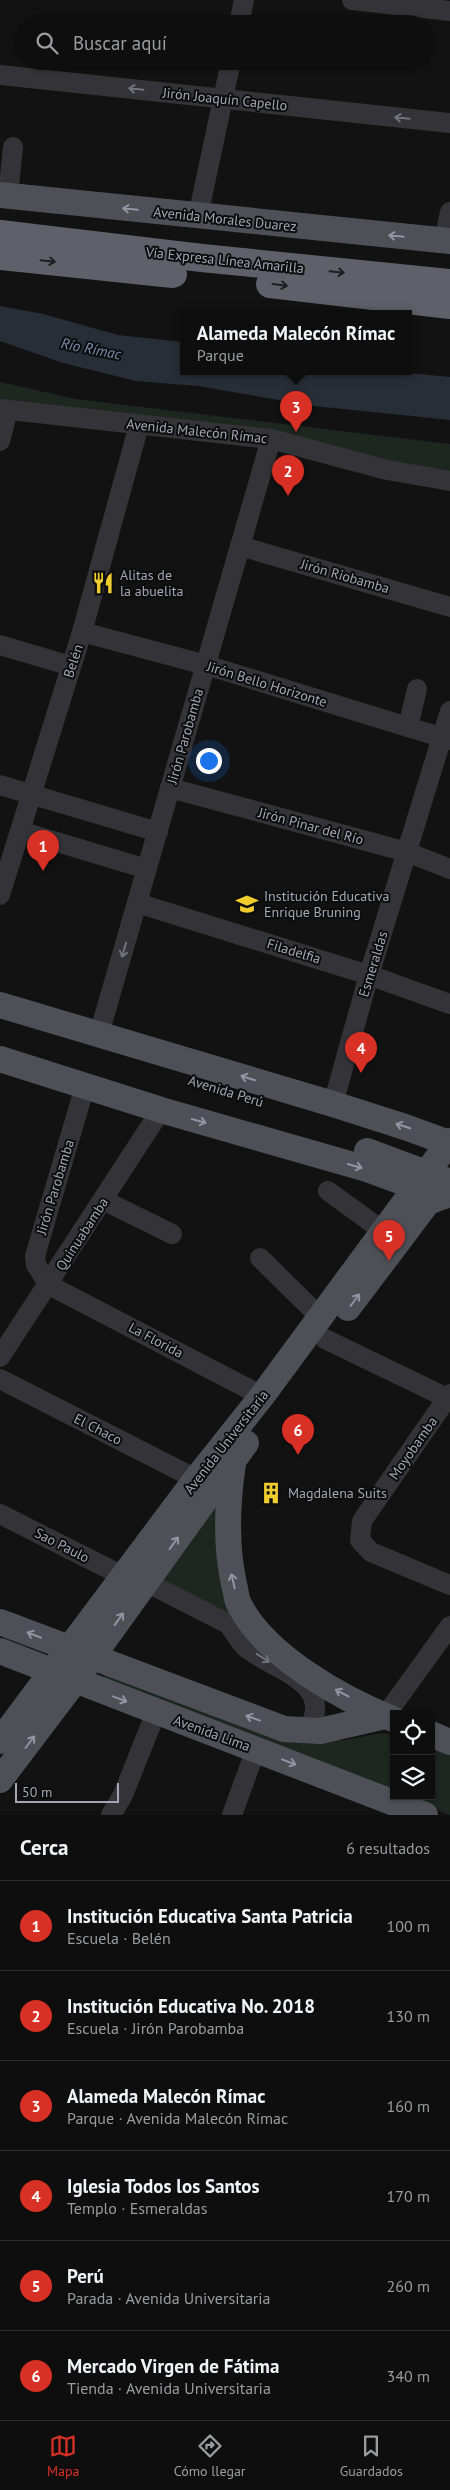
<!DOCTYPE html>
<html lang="es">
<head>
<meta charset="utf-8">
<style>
  body { margin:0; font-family:"PT Sans",sans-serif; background:#171717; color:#f1f3f6 }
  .controls { position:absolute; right:15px; bottom:15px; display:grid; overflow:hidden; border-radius:0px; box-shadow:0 1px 4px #0004 }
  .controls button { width:45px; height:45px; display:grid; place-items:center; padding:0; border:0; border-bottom:1px solid #2e2e2e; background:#0e0e0e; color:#f1f3f6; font:25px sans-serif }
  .scale { position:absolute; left:15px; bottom:12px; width:104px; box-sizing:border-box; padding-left:5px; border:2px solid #a3a6b4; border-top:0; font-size:14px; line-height:18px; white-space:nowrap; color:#a3a6b4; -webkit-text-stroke:4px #0d0d0e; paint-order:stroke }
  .you { position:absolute; left:208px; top:760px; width:18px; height:18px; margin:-12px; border:4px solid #fff; border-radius:50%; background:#1a73e8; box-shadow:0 0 0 8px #1a73e833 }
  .badge { display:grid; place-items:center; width:32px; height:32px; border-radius:50%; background:#d93025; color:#fff; font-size:16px; font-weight:700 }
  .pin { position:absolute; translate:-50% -41px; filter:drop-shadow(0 1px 2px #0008) }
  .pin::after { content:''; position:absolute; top:26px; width:18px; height:15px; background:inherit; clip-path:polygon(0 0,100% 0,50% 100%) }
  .popup { position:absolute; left:180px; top:310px; width:232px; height:65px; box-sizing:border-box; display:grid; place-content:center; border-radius:0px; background:#0e0e0e; filter:drop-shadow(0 1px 4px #0005); font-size:16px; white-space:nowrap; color:#9b9c9e }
  .popup b { font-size:19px; color:#f1f3f6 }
  .popup::after { content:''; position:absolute; left:50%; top:100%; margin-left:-10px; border:10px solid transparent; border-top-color:#0e0e0e }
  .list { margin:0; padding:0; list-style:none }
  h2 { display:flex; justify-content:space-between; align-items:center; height:65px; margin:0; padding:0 20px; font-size:21px }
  h2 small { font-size:16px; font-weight:400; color:#9b9c9e }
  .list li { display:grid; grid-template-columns:32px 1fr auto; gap:15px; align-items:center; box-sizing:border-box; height:90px; padding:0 20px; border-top:1px solid #2e2e2e }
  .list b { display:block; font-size:19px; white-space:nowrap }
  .list p { margin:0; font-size:16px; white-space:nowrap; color:#9b9c9e }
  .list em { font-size:16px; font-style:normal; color:#9b9c9e }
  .icon { flex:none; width:28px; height:28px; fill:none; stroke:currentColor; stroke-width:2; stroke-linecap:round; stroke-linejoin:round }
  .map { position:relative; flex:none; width:450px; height:1815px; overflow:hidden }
  .search { position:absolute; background:#0e0e0e; box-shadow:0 1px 4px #0004; left:15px; right:15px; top:15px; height:55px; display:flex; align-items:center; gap:12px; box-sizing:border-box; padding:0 18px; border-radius:28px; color:#9b9c9e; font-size:19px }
  .sheet { height:605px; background:#0e0e0e }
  nav { display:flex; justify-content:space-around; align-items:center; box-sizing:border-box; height:70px; border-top:1px solid #2e2e2e; background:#0e0e0e; font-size:14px; color:#9b9c9e }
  nav a { display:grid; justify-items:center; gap:2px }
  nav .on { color:#d93025 }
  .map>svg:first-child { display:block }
  .green { fill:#1e2620 }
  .water { fill:#282e37 }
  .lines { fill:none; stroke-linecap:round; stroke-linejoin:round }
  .minor { stroke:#333338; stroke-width:20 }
  .major { stroke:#4f4f57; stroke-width:26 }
  .highway { stroke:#5f6069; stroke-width:28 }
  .major-bridge { stroke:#4f4f57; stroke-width:26 }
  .oneway { stroke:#71727c }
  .oneway2 { stroke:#9295a1 }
  .oneway3 { stroke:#1d1e20 }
  .labels { text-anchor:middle; stroke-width:4; stroke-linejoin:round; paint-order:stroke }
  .street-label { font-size:14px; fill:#a3a6b4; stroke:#0d0d0e }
  .poi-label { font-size:14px; fill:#a3a6b4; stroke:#0d0d0e; text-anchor:start }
  .water-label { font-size:15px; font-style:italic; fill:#7a8eaf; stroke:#0d0d0e }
</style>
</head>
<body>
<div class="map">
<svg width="450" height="1815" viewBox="0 0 450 1815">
  <rect width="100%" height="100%" fill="#121213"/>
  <g class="green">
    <polygon points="0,382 76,399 450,444 450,476 0,405"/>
    <polygon points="218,1502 240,1620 158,1582"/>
    <polygon points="106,1670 301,1743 345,1740 381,1733 394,1734 394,1794 102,1680"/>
    <polygon points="431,1746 450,1754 450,1815 401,1796 431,1796"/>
  </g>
  <polygon class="water" points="0,306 43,314 118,335 183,342 184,371 387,371 450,377 450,420 314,406 198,386 136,381 63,363 0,341"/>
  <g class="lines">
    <g class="minor">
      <polyline points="352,0 450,11"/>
      <polyline points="239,24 244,0"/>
      <polyline points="0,75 450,123"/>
      <polyline points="8,196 13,147"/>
      <polyline points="198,216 231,61"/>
      <polyline points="444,240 450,212"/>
      <polyline points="0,409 271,439 387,470 450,481"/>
      <polyline points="0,441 8,410"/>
      <polyline points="240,546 450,607"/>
      <polyline points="82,632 206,665 450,740"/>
      <polyline points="0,645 71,666"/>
      <polyline points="408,727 417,689"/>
      <polyline points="0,785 158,832"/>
      <polyline points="170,788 407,852 450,869"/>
      <polyline points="20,831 147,869"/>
      <polyline points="0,895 82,632 139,425"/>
      <polyline points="137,903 369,975 450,1004"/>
      <polyline points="99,1034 271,439"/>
      <polyline points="85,1086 35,1256 36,1265 49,1285 262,1396"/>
      <polyline points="333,1104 369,975 450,711"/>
      <polyline points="328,1191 383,1231"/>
      <polyline points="103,1200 172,1234"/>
      <polyline points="260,1258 320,1317"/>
      <polyline points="325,1339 447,1398"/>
      <polyline points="0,1357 161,1110"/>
      <polyline points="0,1379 196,1479"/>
      <polyline points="450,1394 362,1521 360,1540 371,1552 450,1585"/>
      <polyline points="0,1514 123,1576"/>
      <polyline points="146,1582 240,1630"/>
      <path d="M229,1625C234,1632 239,1641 245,1647C274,1671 336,1682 308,1730"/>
      <polyline points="385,1716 450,1626"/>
      <polyline points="111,1815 123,1795 156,1712"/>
      <polyline points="232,1815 256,1749"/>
    </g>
    <g class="major">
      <polyline points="0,195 450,241"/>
      <polyline points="0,1005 333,1104 405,1127 449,1143"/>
      <polyline points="0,1059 161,1110 367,1169 416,1187"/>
      <polyline points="348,1308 428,1202 450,1194"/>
      <path d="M233,1463C227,1504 225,1544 234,1584C236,1591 236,1600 240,1606C266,1656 342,1699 393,1719"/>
      <polyline points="0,1622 284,1729 320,1731 385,1716"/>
      <polyline points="0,1651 425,1815"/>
      <polyline points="431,1734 450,1742"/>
      <polyline points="0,1741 196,1479 262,1396 450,1141"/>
      <polyline points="0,1780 75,1681 246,1443"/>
    </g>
    <g class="highway">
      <polyline points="0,234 202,258 450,283"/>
      <polyline points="0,256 173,274"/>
      <polyline points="270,284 450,305"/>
    </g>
    <polyline class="major-bridge" points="367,1151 450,1182"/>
  </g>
  <defs><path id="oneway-shaft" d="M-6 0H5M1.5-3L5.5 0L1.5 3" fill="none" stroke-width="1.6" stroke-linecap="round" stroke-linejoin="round" transform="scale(1.25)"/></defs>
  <g class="oneway">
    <use href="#oneway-shaft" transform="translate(136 89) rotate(-174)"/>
    <use href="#oneway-shaft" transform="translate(402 118) rotate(-174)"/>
    <use href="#oneway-shaft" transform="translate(124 950) rotate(106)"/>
    <use href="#oneway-shaft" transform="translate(263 1658) rotate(33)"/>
  </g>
  <g class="oneway2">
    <use href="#oneway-shaft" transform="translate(130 209) rotate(-174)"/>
    <use href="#oneway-shaft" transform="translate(396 236) rotate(-174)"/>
    <use href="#oneway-shaft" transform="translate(248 1078) rotate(-163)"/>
    <use href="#oneway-shaft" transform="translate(199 1121) rotate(16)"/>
    <use href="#oneway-shaft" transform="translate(403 1126) rotate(-162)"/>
    <use href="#oneway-shaft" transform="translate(355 1166) rotate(16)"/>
    <use href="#oneway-shaft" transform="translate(355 1300) rotate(-53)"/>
    <use href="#oneway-shaft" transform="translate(174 1543) rotate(-54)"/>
    <use href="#oneway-shaft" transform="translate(233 1581) rotate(-103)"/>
    <use href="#oneway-shaft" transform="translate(119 1619) rotate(-54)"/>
    <use href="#oneway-shaft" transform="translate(34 1635) rotate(-159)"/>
    <use href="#oneway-shaft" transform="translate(342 1693) rotate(-152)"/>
    <use href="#oneway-shaft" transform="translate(120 1699) rotate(21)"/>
    <use href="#oneway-shaft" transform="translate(253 1718) rotate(-160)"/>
    <use href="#oneway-shaft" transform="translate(30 1742) rotate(-53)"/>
    <use href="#oneway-shaft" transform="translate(289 1762) rotate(21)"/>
  </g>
  <g class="oneway3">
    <use href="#oneway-shaft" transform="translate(48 261) rotate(6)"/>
    <use href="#oneway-shaft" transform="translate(337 272) rotate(6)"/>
    <use href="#oneway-shaft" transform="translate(280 285) rotate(7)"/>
  </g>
  <defs>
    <g id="restaurant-bare" transform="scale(1.725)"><path d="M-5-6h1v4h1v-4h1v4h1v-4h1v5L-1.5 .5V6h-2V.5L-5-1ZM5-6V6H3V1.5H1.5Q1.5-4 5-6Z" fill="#f0cd2d" stroke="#0d0d0e" stroke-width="2.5" paint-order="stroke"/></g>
    <g id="school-bare" transform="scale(1.725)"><path d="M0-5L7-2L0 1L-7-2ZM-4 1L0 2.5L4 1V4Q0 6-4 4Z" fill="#f0cd2d" stroke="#0d0d0e" stroke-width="2.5" paint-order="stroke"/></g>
    <g id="building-bare" transform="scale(1.725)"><path d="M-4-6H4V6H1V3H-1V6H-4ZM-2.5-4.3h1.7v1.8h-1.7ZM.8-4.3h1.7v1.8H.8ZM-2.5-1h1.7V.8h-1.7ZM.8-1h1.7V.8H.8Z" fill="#f0cd2d" stroke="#0d0d0e" stroke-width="2.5" paint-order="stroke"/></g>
  </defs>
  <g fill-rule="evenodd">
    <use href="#restaurant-bare" x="103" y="583"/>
    <use href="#school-bare" x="247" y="904"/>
    <use href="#building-bare" x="271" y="1493"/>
  </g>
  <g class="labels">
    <g class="street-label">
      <text transform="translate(225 99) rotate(6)" y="5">Jirón Joaquín Capello</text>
      <text transform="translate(225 219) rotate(6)" y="5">Avenida Morales Duarez</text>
      <text transform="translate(225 260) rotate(6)" y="5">Vía Expresa Línea Amarilla</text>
      <text transform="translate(197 431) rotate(6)" y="5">Avenida Malecón Rímac</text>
      <text transform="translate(345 576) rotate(16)" y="5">Jirón Riobamba</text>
      <text transform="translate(73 661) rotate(-72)" y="5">Belén</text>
      <text transform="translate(267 684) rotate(17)" y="5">Jirón Bello Horizonte</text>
      <text transform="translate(185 736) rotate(-74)" y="5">Jirón Parobamba</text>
      <text transform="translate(311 826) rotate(15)" y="5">Jirón Pinar del Río</text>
      <text transform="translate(294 951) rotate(17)" y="5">Filadelfia</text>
      <text transform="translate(373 964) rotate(-73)" y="5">Esmeraldas</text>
      <text transform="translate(226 1091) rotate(17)" y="5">Avenida Perú</text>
      <text transform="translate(55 1187) rotate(-73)" y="5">Jirón Parobamba</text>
      <text transform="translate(82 1234) rotate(-57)" y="5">Quinuabamba</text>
      <text transform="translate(156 1340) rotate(28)" y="5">La Florida</text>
      <text transform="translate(98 1429) rotate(27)" y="5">El Chaco</text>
      <text transform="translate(226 1442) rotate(-52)" y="5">Avenida Universitaria</text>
      <text transform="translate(413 1448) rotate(-55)" y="5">Moyobamba</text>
      <text transform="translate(62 1545) rotate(27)" y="5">Sao Paulo</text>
      <text transform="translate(212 1733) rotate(20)" y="5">Avenida Lima</text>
    </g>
    <g class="poi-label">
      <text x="120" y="580">Alitas de<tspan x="120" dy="16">la abuelita</tspan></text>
      <text x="264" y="901">Institución Educativa<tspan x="264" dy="16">Enrique Bruning</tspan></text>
      <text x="288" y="1498">Magdalena Suits</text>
    </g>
    <g class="water-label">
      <text transform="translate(91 349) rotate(11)" y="5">Río Rímac</text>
    </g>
  </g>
</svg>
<div class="controls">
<button><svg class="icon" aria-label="locate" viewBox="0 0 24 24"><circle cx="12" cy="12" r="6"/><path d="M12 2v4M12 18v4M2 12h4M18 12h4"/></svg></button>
<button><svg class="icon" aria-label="layers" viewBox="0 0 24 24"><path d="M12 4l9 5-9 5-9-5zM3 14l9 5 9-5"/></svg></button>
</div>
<div class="scale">50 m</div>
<div class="you"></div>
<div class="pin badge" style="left:43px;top:871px">1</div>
<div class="pin badge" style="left:288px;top:496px">2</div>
<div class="pin badge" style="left:296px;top:432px">3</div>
<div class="popup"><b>Alameda Malecón Rímac</b>Parque</div>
<div class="pin badge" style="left:361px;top:1073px">4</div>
<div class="pin badge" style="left:389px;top:1261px">5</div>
<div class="pin badge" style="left:298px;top:1455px">6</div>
<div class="search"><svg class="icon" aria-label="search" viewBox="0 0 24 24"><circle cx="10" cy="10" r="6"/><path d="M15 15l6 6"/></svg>Buscar aquí</div>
</div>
<section class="sheet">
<h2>Cerca<small>6 resultados</small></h2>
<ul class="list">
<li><span class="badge">1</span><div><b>Institución Educativa Santa Patricia</b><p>Escuela · Belén</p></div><em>100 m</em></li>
<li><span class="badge">2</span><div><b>Institución Educativa No. 2018</b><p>Escuela · Jirón Parobamba</p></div><em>130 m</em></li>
<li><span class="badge">3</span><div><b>Alameda Malecón Rímac</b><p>Parque · Avenida Malecón Rímac</p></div><em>160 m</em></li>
<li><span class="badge">4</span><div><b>Iglesia Todos los Santos</b><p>Templo · Esmeraldas</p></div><em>170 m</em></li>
<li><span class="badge">5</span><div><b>Perú</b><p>Parada · Avenida Universitaria</p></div><em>260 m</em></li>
<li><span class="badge">6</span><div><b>Mercado Virgen de Fátima</b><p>Tienda · Avenida Universitaria</p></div><em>340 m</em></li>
</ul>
</section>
<nav>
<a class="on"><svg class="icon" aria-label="map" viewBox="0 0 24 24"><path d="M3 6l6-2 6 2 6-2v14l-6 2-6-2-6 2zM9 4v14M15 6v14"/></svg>Mapa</a>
<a><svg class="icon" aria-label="directions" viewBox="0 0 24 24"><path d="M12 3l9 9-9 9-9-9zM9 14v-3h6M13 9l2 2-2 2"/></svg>Cómo llegar</a>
<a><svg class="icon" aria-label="saved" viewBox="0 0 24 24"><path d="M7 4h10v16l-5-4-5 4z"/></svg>Guardados</a>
</nav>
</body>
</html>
